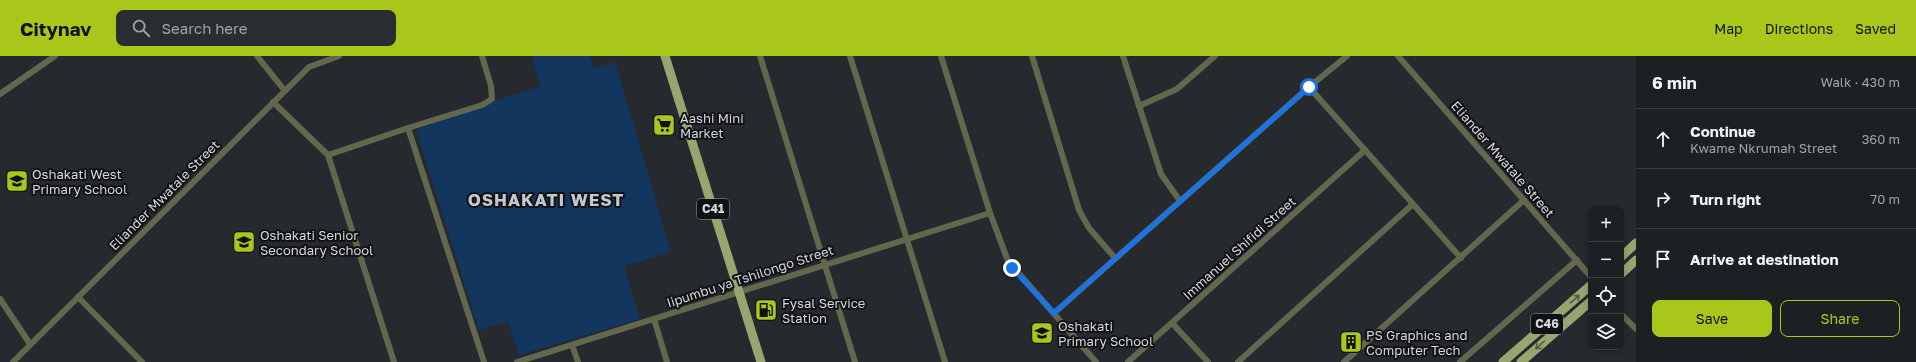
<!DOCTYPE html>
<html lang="en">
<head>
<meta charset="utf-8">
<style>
  body { margin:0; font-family:"Golos Text",sans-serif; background:#292d30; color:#f1f3f6 }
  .controls { position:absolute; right:12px; bottom:12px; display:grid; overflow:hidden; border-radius:8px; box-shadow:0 2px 6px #0003 }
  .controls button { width:36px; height:36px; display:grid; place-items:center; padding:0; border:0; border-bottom:1px solid #3a3e41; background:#1c2023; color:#f1f3f6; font:20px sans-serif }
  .stop { position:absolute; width:12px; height:12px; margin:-9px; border:3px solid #1a73e8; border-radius:50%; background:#fff }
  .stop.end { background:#1a73e8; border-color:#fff; box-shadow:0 1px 4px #0008 }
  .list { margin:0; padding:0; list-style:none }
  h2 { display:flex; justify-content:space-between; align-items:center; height:52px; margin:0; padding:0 16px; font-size:17px }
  h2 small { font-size:13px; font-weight:400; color:#a0a3a6 }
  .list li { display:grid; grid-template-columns:26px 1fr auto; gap:12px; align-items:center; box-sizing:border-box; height:60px; padding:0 16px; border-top:1px solid #3a3e41 }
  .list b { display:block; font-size:15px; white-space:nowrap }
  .list p { margin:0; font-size:13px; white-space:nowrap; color:#a0a3a6 }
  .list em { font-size:13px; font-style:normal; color:#a0a3a6 }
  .actions { display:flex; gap:8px; padding:12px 16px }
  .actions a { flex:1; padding:9px 0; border:1px solid #a9c71b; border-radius:8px; text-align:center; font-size:14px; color:#a9c71b }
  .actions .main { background:#a9c71b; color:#111 }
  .icon { flex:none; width:22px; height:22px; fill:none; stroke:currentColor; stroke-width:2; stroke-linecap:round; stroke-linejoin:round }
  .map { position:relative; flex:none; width:1636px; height:306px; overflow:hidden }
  header { display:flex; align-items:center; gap:24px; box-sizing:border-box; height:56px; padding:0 20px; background:#a9c71b; color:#111 }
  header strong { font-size:19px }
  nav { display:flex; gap:22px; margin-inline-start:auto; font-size:14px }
  .search { width:280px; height:36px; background:#292d30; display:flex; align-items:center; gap:10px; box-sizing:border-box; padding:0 14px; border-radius:8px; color:#a0a3a6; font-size:15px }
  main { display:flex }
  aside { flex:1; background:#1c2023 }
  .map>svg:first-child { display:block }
  .green { fill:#13365e }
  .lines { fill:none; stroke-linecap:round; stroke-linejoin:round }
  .street { stroke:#61684d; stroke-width:6 }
  .primary { stroke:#97a66e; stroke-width:9 }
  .oneway { stroke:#545c42 }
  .route { stroke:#1a73e8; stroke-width:5 }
  .labels { text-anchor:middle; stroke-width:4; stroke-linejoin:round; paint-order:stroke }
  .shield { fill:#111215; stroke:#9a9da0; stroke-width:1 }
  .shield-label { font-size:12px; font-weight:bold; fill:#d5d8db }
  .poi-label { font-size:13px; fill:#d5d8db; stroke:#111215; text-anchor:start }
  .street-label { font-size:13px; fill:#d5d8db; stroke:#111215 }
  .district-label { font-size:17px; font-weight:bold; letter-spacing:1px; fill:#c3c8ce; stroke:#111215 }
</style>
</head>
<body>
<header>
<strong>Citynav</strong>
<div class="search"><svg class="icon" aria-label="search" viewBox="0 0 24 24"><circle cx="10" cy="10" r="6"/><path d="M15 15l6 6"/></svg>Search here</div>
<nav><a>Map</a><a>Directions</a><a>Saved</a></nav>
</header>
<main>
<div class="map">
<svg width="1636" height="306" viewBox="0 0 1636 306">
  <rect width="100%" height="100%" fill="#262a2f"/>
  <polygon class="green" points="532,0 590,0 594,13 615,6 671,196 624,210 640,263 519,299 508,265 479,274 416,74 506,41 540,31"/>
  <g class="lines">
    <g class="street">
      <polyline points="257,0 285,35"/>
      <polyline points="760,0 855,306"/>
      <polyline points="850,0 945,306"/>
      <polyline points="941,0 990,157 1008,205 1096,306"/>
      <polyline points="1032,0 1079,154 1089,172 1115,202"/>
      <polyline points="1123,0 1161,118 1180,145"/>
      <polyline points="1398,0 1591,221"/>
      <polyline points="1309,31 1461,202"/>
      <polyline points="0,38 55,0"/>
      <polyline points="273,46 328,99 394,306"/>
      <polyline points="1139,50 1177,33 1215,0"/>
      <polyline points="408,72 482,49 492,43 491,30 482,0"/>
      <polyline points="328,99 408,72 484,306"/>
      <polyline points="78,241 142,306"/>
      <polyline points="0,243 30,288"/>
      <polyline points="1054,257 1309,31 1347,0"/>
      <polyline points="1621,258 1636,273"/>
      <polyline points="654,263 667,306"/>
      <polyline points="1172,267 1208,306"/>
      <polyline points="572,289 578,306"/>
      <polyline points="13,306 309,11 339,0"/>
      <polyline points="517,306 990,157"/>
      <polyline points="1128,306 1365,94"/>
      <polyline points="1238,306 1413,148"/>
      <polyline points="1344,306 1524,144"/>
      <polyline points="1460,306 1577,204"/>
    </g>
    <g class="primary">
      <polyline points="665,0 761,306"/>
      <polyline points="1621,201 1636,187"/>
      <polyline points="1621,218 1636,204"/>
      <polyline points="1503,306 1591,229"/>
      <polyline points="1521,306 1591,245"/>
    </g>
  </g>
  <defs><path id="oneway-shaft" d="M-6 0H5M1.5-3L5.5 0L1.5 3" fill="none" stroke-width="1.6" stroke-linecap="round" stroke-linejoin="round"/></defs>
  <g class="oneway">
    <use href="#oneway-shaft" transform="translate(1575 243) rotate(-41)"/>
    <use href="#oneway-shaft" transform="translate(1540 289) rotate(138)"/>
  </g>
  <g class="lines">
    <polyline class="route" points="1012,212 1054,257 1309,31"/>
  </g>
  <defs>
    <g id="supermarket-square" transform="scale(1.15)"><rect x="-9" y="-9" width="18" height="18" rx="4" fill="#a9c71b" stroke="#111215"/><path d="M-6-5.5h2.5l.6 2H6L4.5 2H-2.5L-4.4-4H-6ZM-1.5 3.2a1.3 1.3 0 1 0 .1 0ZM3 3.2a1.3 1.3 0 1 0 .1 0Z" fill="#111"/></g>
    <g id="school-square" transform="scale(1.15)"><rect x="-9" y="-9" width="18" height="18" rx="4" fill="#a9c71b" stroke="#111215"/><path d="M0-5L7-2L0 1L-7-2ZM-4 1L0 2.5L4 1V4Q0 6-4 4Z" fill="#111"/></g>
    <g id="fuel-square" transform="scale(1.15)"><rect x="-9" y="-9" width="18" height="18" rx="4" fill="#a9c71b" stroke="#111215"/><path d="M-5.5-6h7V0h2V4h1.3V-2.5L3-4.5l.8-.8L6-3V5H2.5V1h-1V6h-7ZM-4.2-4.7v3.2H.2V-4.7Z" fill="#111"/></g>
    <g id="building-square" transform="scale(1.15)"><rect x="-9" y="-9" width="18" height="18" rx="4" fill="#a9c71b" stroke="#111215"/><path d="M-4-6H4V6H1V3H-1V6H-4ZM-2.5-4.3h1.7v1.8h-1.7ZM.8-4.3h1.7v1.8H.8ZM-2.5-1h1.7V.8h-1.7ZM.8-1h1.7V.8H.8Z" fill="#111"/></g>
  </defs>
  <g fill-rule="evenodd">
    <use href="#supermarket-square" x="664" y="69"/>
    <use href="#school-square" x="17" y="125"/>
    <use href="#school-square" x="244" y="186"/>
    <use href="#fuel-square" x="766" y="254"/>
    <use href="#school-square" x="1042" y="277"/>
    <use href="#building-square" x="1351" y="286"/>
  </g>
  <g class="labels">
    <g class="shield">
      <rect x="697" y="143" width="32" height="20" rx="3"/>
      <rect x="1531" y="258" width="32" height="20" rx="3"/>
    </g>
    <g class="shield-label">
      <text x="713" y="157">C41</text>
      <text x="1547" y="272">C46</text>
    </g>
    <g class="poi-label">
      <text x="680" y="67">Aashi Mini<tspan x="680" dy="15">Market</tspan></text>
      <text x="32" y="123">Oshakati West<tspan x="32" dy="15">Primary School</tspan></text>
      <text x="260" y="184">Oshakati Senior<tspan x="260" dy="15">Secondary School</tspan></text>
      <text x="782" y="252">Fysal Service<tspan x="782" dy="15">Station</tspan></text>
      <text x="1058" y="275">Oshakati<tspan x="1058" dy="15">Primary School</tspan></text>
      <text x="1366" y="284">PS Graphics and<tspan x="1366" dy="15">Computer Tech</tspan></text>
    </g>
    <g class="street-label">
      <text transform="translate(1503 103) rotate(49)" y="5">Eliander Mwatale Street</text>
      <text transform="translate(164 139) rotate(-45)" y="5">Eliander Mwatale Street</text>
      <text transform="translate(1239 192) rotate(-42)" y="5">Immanuel Shifidi Street</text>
      <text transform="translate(750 220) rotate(-18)" y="5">Iipumbu ya Tshilongo Street</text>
    </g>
    <g class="district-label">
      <text x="546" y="150">OSHAKATI WEST</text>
    </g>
  </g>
</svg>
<div class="controls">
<button>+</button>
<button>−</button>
<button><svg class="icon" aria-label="locate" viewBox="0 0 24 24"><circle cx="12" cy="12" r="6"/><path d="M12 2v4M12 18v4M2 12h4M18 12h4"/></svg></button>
<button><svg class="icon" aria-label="layers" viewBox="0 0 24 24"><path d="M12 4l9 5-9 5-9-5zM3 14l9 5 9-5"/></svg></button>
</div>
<div class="stop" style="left:1309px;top:31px"></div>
<div class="stop end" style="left:1012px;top:212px"></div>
</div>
<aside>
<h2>6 min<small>Walk · 430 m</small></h2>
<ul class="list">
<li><svg class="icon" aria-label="ahead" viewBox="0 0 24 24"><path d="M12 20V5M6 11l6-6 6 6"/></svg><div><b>Continue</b><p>Kwame Nkrumah Street</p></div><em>360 m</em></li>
<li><svg class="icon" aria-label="right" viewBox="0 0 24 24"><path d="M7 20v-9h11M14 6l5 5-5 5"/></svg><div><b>Turn right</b></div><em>70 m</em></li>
<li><svg class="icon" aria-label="arrive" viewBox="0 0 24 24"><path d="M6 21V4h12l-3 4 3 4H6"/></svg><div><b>Arrive at destination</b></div></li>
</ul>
<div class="actions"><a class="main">Save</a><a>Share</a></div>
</aside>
</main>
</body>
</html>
